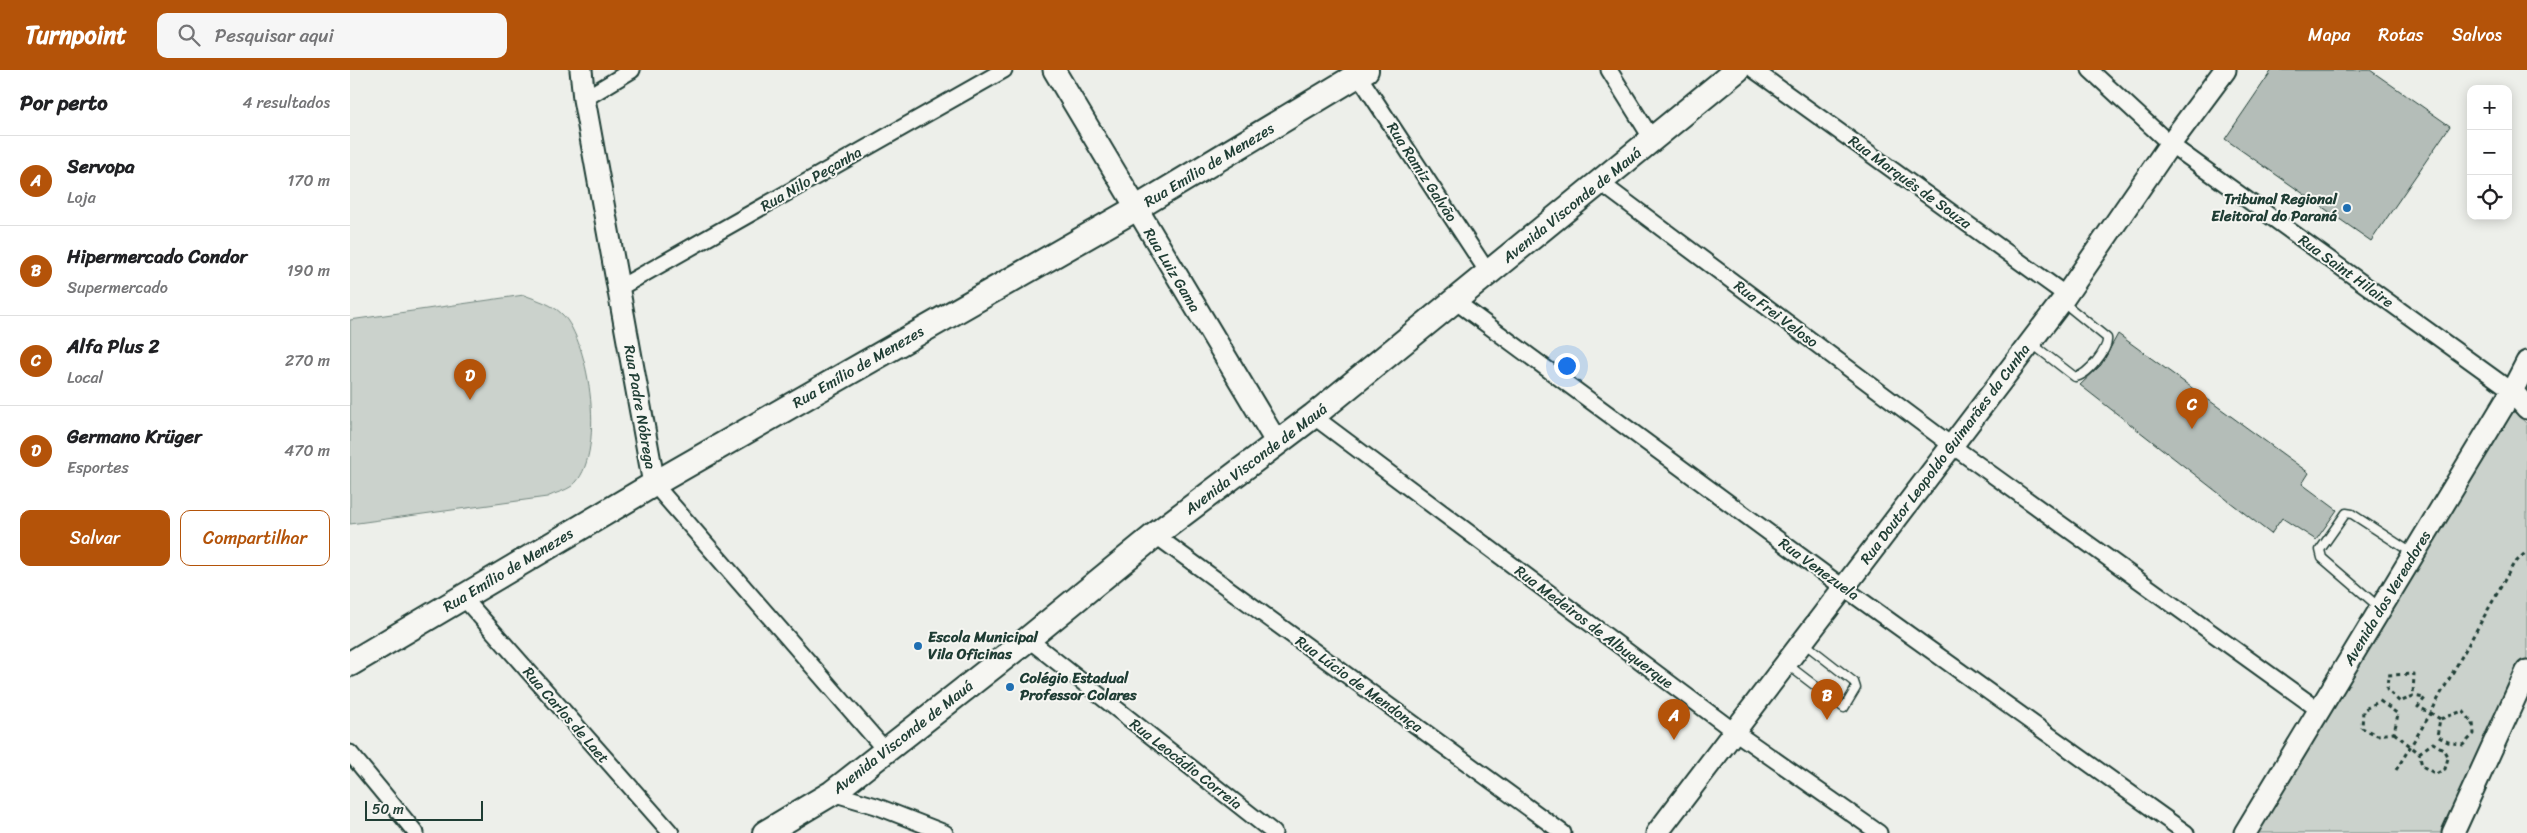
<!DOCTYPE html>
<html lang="pt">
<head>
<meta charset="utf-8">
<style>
  body { margin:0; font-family:Sriracha,sans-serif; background:#f6f6f6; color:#202124 }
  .controls { position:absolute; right:15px; top:15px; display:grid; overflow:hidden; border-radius:10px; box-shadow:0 2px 12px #0003 }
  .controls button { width:45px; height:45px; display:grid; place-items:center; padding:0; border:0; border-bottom:1px solid #e0e0e0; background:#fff; color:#202124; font:25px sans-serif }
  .scale { position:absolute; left:15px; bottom:12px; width:118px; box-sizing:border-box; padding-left:5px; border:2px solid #1f3d34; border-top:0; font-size:14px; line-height:18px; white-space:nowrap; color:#1f3d34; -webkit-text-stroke:4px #f6f6f2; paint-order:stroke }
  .you { position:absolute; left:1216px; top:295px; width:18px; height:18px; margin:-12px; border:4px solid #fff; border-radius:50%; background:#1a73e8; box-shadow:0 0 0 8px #1a73e833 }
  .badge { display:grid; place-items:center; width:32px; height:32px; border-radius:50%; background:#b45309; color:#fff; font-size:16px; font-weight:700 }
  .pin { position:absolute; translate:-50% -41px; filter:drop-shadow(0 1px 2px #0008) }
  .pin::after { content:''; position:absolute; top:26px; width:18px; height:15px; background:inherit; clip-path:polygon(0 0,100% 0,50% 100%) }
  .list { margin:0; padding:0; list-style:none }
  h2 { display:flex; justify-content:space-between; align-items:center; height:65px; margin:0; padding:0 20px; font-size:21px }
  h2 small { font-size:16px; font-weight:400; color:#757577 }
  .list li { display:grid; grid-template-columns:32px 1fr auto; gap:15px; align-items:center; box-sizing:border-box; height:90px; padding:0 20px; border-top:1px solid #e0e0e0 }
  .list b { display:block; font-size:19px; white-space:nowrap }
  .list p { margin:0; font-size:16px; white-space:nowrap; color:#757577 }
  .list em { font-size:16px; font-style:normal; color:#757577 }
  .actions { display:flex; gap:10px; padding:15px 20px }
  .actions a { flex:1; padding:11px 0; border:1px solid #b45309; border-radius:10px; text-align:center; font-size:18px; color:#b45309 }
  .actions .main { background:#b45309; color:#fff }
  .icon { flex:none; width:28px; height:28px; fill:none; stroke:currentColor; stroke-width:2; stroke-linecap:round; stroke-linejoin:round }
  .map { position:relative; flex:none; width:2177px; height:763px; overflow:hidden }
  header { display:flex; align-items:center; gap:30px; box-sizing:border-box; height:70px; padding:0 25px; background:#b45309; color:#fff }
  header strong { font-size:24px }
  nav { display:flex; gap:28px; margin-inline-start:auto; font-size:18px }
  .search { width:350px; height:45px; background:#f6f6f6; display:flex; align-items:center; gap:12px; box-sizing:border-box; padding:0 18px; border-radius:10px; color:#757577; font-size:19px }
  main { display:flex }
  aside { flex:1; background:#fff }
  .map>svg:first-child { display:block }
  .green { fill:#cbd2cc; stroke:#758880 }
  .building { fill:#b4bdb8; stroke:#1f3d34 }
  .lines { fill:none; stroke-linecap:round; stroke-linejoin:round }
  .lane-casing { stroke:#1f3d34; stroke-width:11 }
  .street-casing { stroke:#1f3d34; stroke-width:19 }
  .secondary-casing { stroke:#1f3d34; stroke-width:25 }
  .primary-casing { stroke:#1f3d34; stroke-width:28 }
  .path { stroke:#1f3d34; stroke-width:3; stroke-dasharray:4 4; stroke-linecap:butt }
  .lane { stroke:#f6f6f2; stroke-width:8 }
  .street { stroke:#f6f6f2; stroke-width:15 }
  .secondary { stroke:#f6f6f2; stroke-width:21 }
  .primary { stroke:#f6f6f2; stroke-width:24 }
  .poi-dot { fill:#1f6fb2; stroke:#f6f6f2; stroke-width:2 }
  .labels { text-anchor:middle; stroke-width:4; stroke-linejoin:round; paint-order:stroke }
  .street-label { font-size:15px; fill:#1f3d34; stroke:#f6f6f2 }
  .poi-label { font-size:15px; font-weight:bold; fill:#1f3d34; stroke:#f6f6f2; text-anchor:start }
</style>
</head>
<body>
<header>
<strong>Turnpoint</strong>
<div class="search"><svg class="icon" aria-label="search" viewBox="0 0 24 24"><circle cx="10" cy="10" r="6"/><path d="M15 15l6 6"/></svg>Pesquisar aqui</div>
<nav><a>Mapa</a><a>Rotas</a><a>Salvos</a></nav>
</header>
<main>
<aside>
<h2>Por perto<small>4 resultados</small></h2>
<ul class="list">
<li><span class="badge">A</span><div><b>Servopa</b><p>Loja</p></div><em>170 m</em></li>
<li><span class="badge">B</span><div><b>Hipermercado Condor</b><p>Supermercado</p></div><em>190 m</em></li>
<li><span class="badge">C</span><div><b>Alfa Plus 2</b><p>Local</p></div><em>270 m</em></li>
<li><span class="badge">D</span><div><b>Germano Krüger</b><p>Esportes</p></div><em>470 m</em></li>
</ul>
<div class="actions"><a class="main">Salvar</a><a>Compartilhar</a></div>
</aside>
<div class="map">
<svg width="2177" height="763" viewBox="0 0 2177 763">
  <rect width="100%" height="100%" fill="#edefea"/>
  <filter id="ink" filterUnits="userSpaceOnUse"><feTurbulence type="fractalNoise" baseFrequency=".02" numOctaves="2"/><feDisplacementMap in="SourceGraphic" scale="10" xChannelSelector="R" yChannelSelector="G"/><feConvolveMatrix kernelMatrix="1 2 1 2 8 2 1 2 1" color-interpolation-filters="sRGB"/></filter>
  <g filter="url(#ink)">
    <g class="green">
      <path d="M174,225C187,230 202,234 212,244C240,271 257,388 222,416C215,421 205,423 197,427L0,454V250Z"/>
      <polygon points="2159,337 2177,354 2177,587 2098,763 1898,763"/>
    </g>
    <g class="building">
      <polygon points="1922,0 2020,0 2100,56 2021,171 1875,69"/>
      <polygon points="1768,264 1959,403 1952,414 1987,440 1966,470 1932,448 1921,464 1730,315 1751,295"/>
    </g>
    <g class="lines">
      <g class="lane-casing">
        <g id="lane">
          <path d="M1681,273L1725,307C1737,306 1759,279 1757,268L1714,233"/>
          <polyline points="2030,538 1972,488 1970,480 1996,443 2002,444 2062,483"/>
          <polyline points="1438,595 1494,638 1506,618 1504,612 1454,573"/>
        </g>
      </g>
      <g class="street-casing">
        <g id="street">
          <polyline points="1005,0 1139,204"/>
          <polyline points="1259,0 1302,69"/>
          <polyline points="1404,0 1716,225"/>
          <polyline points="1740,0 1820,74 2162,321"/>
          <polyline points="234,29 282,0"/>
          <polyline points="1251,113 1601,375 1969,640"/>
          <polyline points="269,218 654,0"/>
          <polyline points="1105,231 1494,518 1836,763"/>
          <polyline points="963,346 1385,662 1529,763"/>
          <polyline points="304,414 536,681"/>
          <polyline points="805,465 1213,763"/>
          <polyline points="112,526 321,763"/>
          <polyline points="678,569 924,763"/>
          <polyline points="0,683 66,763"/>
          <polyline points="482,723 526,736 595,763"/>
        </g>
      </g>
      <g class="secondary-casing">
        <g id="secondary">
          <polyline points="231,0 234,29 304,414"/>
          <polyline points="704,0 927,373"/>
          <polyline points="2162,321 2177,338"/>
          <polyline points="1307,763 1712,231 1820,74 1875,0"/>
          <polyline points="1895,763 2162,321 2177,292"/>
          <polyline points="2103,763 2177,601"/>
        </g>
      </g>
      <g class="primary-casing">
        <g id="primary">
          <polyline points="0,594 304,414 785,139 1016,0"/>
          <polyline points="415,763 482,723 678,569 805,465 963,346 1387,0"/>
        </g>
      </g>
      <g class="path">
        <polygon points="2030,631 2048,644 2044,663 2027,665 2012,658 2013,640"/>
        <polygon points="2113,641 2123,653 2124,664 2113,675 2098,672 2087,666 2090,649"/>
        <polyline points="2090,649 2081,643 2089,627 2163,495 2177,481"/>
        <polyline points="2044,663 2069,683 2083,673 2093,679 2098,688 2095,699 2086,704 2072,696 2069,683"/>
        <polyline points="2046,700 2081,643 2068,637 2075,628 2063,626 2050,632 2037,620 2038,605 2064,604 2063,626"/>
      </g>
      <use href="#lane" class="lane"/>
      <use href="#street" class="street"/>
      <use href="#secondary" class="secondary"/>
      <use href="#primary" class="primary"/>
    </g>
  </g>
  <g class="poi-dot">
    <circle cx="1997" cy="138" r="5"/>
    <circle cx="568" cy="576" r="5"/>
    <circle cx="660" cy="617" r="5"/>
  </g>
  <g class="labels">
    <g class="street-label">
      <text transform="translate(859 95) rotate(-31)" y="5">Rua Emílio de Menezes</text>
      <text transform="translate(1072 102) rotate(57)" y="5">Rua Ramiz Galvão</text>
      <text transform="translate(461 109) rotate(-30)" y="5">Rua Nilo Peçanha</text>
      <text transform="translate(1560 112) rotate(36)" y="5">Rua Marquês de Souza</text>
      <text transform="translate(1222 135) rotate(-39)" y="5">Avenida Visconde de Mauá</text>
      <text transform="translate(822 200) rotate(59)" y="5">Rua Luiz Gama</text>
      <text transform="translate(1996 201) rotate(36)" y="5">Rua Saint Hilaire</text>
      <text transform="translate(1426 244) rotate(37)" y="5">Rua Frei Veloso</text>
      <text transform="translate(508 297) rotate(-30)" y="5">Rua Emílio de Menezes</text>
      <text transform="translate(290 337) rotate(80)" y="5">Rua Padre Nóbrega</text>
      <text transform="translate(1595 384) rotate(-53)" y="5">Rua Doutor Leopoldo Guimarães da Cunha</text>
      <text transform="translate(906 389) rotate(-37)" y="5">Avenida Visconde de Mauá</text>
      <text transform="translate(1469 499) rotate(36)" y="5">Rua Venezuela</text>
      <text transform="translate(158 500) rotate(-31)" y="5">Rua Emílio de Menezes</text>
      <text transform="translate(2037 528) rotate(-59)" y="5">Avenida dos Vereadores</text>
      <text transform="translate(1244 557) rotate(37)" y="5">Rua Medeiros de Albuquerque</text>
      <text transform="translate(1009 614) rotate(36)" y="5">Rua Lúcio de Mendonça</text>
      <text transform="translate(216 645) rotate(49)" y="5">Rua Carlos de Laet</text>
      <text transform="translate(553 667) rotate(-38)" y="5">Avenida Visconde de Mauá</text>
      <text transform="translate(836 694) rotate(38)" y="5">Rua Leocádio Correia</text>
    </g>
    <g class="poi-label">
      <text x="1987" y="134" text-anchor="end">Tribunal Regional<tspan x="1987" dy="17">Eleitoral do Paraná</tspan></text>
      <text x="578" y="572">Escola Municipal<tspan x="578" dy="17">Vila Oficinas</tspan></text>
      <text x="670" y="613">Colégio Estadual<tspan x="670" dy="17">Professor Colares</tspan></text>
    </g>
  </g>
</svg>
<div class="controls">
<button>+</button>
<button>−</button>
<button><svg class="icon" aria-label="locate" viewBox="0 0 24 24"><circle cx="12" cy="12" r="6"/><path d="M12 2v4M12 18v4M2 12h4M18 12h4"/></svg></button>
</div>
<div class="scale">50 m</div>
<div class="you"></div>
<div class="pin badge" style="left:1324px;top:670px">A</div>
<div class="pin badge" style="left:1477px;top:650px">B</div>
<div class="pin badge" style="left:1842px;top:359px">C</div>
<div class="pin badge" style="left:120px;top:330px">D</div>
</div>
</main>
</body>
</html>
